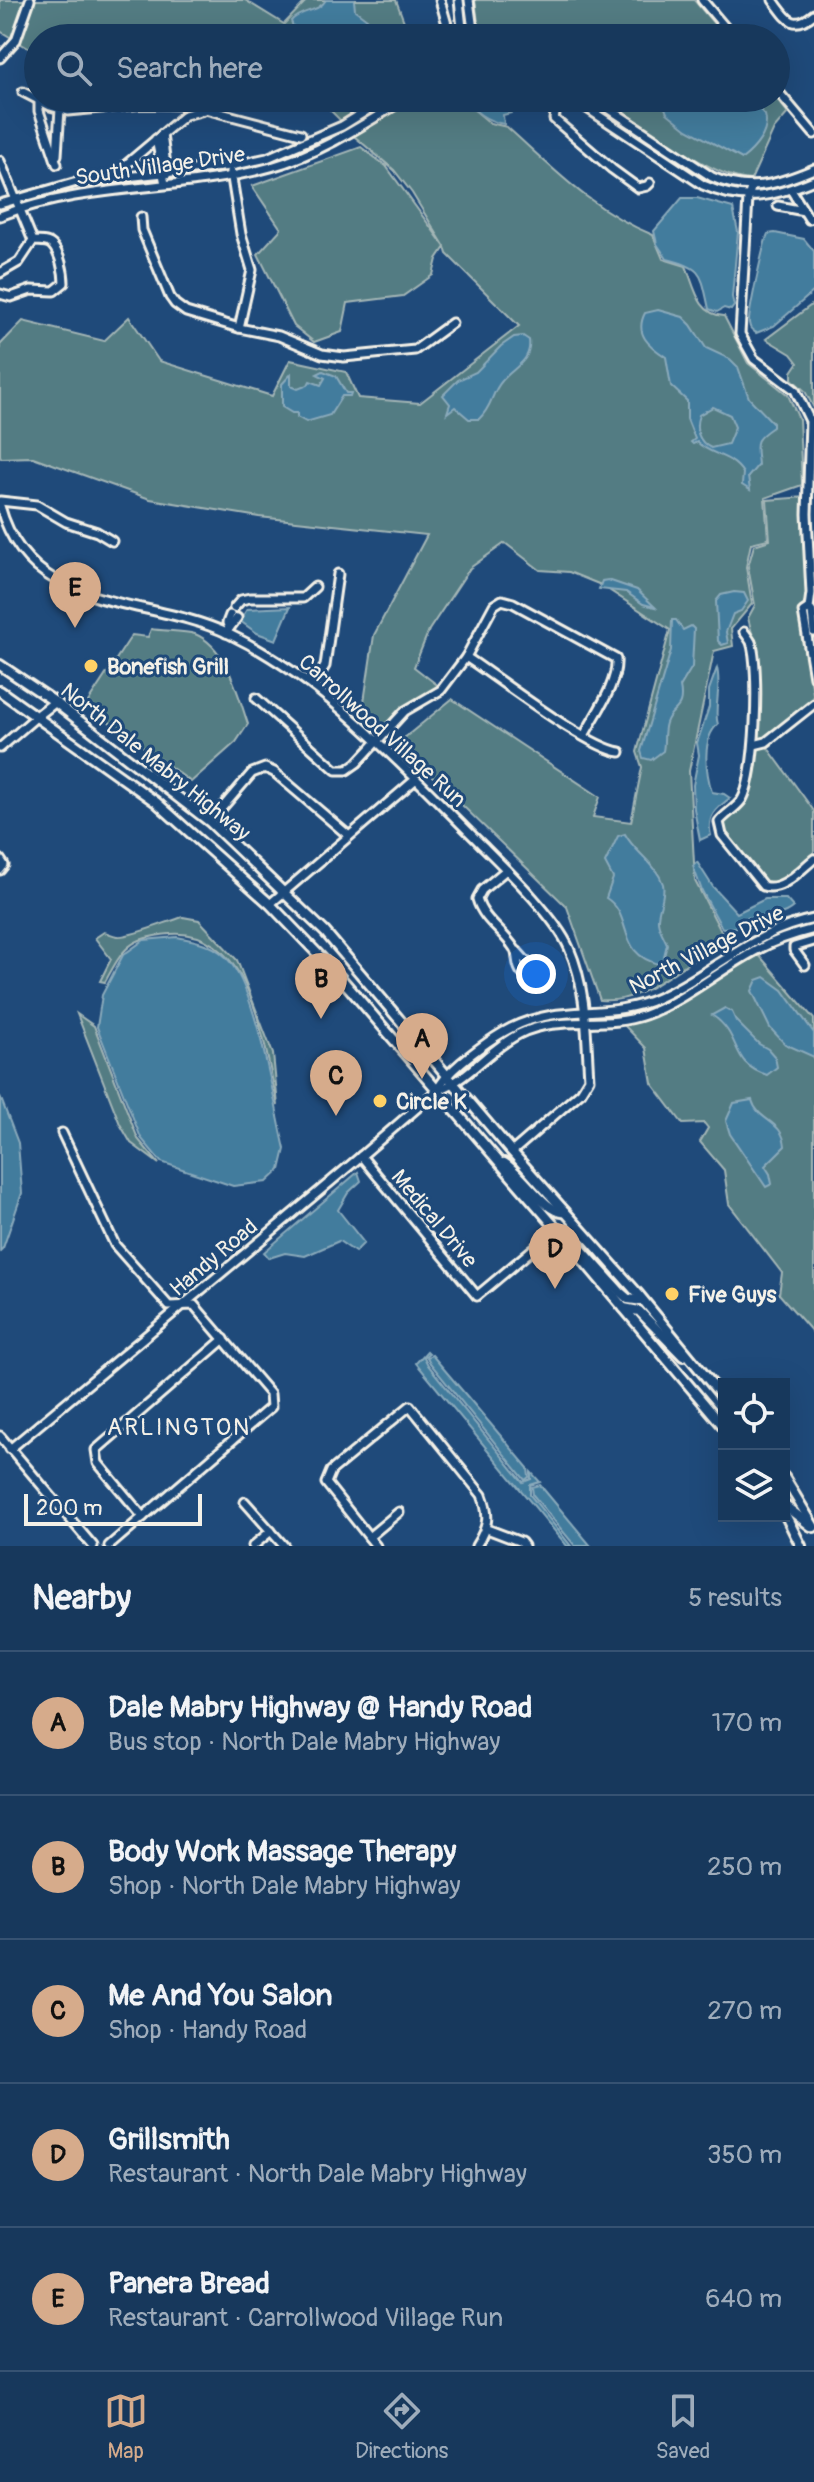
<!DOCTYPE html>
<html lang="en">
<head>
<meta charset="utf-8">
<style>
  body { margin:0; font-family:Pangolin,sans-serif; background:#203f62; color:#f1f3f6 }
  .controls { position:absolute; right:24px; bottom:24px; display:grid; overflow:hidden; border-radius:0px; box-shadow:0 8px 32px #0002 }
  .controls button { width:72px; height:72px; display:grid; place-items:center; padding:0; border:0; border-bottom:2px solid #365272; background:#17385c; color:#f1f3f6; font:40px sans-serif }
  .scale { position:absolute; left:24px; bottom:20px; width:178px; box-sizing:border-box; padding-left:8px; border:4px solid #f4f1e8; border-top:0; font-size:22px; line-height:28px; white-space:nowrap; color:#f4f1e8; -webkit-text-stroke:6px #1f4a7a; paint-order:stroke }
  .you { position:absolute; left:536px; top:974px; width:28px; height:28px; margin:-20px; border:6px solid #fff; border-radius:50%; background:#1a73e8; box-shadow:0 0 0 12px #1a73e833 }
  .badge { display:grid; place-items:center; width:52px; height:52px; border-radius:50%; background:#d6ab8b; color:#111; font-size:26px; font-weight:700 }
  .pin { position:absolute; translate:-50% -66px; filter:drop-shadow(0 2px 4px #0008) }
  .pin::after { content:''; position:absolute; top:42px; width:28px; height:24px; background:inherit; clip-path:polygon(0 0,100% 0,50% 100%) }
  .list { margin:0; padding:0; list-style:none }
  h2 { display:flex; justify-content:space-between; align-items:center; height:104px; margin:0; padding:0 32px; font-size:34px }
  h2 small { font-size:26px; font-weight:400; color:#9eacbb }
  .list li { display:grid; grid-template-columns:52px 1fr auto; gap:24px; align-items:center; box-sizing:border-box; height:144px; padding:0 32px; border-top:2px solid #365272 }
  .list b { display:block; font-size:30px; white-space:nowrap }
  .list p { margin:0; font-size:26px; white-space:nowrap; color:#9eacbb }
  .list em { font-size:26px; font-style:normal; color:#9eacbb }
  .icon { flex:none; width:44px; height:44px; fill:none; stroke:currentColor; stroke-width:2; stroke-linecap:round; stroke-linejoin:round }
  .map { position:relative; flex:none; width:814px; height:1546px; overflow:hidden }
  .search { position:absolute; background:#17385c; box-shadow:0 8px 32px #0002; left:24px; right:24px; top:24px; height:88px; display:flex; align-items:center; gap:20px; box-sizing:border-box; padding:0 28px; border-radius:44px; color:#9eacbb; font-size:30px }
  .sheet { height:824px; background:#17385c }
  nav { display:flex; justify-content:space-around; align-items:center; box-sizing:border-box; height:112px; border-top:2px solid #365272; background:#17385c; font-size:22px; color:#9eacbb }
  nav a { display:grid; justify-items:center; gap:4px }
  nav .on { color:#d6ab8b }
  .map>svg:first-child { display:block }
  .green { fill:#537c83; stroke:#a4b6b6; stroke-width:2 }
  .water { fill:#437b9d; stroke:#8aaabb; stroke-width:2; fill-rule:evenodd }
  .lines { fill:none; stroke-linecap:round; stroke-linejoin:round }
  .minor-tunnel { stroke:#3f638a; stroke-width:7; stroke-dasharray:7 3.5; stroke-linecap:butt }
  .minor-casing { stroke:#f4f1e8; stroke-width:13 }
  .major-casing { stroke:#f4f1e8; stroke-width:14 }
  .minor { stroke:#1f4a7a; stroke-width:7 }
  .major { stroke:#1f4a7a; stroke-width:8 }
  .poi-dot { fill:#ffd166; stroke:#1f4a7a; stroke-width:3 }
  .labels { text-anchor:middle; stroke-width:6; stroke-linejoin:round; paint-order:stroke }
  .street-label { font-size:22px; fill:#f4f1e8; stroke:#1f4a7a }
  .poi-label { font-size:22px; font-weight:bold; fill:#f4f1e8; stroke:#1f4a7a; text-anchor:start }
  .neighbourhood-label { font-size:24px; letter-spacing:2px; fill:#f4f1e8; stroke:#1f4a7a }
</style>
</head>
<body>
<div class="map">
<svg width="814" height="1546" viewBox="0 0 814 1546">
  <rect width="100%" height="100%" fill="#1f4a7a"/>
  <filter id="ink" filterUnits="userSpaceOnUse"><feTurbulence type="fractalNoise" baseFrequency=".0125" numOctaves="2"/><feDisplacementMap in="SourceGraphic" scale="16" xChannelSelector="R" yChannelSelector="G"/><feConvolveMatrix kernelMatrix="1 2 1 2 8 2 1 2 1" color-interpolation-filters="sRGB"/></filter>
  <g filter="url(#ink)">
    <g class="green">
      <polygon points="0,0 245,0 284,24 307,0 396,0 410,38 38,38 38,54 0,31"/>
      <polygon points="475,0 694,0 726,38 480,38"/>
      <polygon points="318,98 377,98 341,121"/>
      <path d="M413,98H460L490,123L507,127C554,169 593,211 653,235L663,259L686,266C695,288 698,315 724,316L748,363L788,395L799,419L802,485L765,498L768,539L751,543L746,567L752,604L731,629L733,646L714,651L689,771L695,881L726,941C717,949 709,951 698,957C666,975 640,1004 600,1000L567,907L398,743L452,699L600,797L593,817L631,822L642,767L637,752L670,630L601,585L569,572L540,570L505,543L470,568L429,630L414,667L440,687L405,706L381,732L362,715L374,635L427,535L259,517L150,499L33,457L1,458L0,455V345L23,321L104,341L129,317L159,361L272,396L290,360L346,372L358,398L420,403L519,326L447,254L445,247L437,259L433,275L403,296L348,303L342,332L314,342L294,326L258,254L281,229L252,186L361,147L386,166L445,247L412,193L394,170L354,136Z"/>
      <path d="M603,98H776L788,113L774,129L751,180C712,179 638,120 603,98Z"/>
      <polygon points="814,303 814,408 805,391 792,379 792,372 798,363 791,354 766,339"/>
      <polygon points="805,497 808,593 806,606 800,612 814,700 758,741 759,686 754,641 748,618 755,605 748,567 754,545 770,540 767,500"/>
      <path d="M151,629C163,631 184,631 195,634C227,647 238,695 248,724L236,742L191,782L86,705L132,635L148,637Z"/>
      <polygon points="814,709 768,748 814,811 814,855 778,883 765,883 725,834 722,823 744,803 757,748 768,744"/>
      <path d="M183,917L199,920L237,960L273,1054L278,1106C264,1048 253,927 170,934C129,938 124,947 105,982L100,981L111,959L95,938L104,932C109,933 113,936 118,936C128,938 169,921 183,917Z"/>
      <polygon points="759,955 814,1019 814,1334 779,1294 782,1273 729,1204 724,1170 700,1142 708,1128 704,1123 683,1124 652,1083 646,1048 624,1025 656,1015"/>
      <polygon points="77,1014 94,1026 138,1139 159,1164 131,1143 120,1124"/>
    </g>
    <g class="water">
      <path d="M326,0H354L355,10L367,19L356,30L357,38H297L291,21C301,9 318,13 326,0Z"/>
      <path d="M463,98H508L511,113L503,115L504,124C486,121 474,111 463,98Z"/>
      <path d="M661,98H749L765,115C770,132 755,149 742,159L687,129L667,113Z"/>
      <path d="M682,198H697L733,208L738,232L732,297L734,306L731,310L724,308L717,312L709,309C701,274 704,268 667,259L657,244L654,231Z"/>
      <path d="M775,233L804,239L814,251V291L774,326L756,333C751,329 750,329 749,323C748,315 764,241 768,234Z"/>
      <path d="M658,310L683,317L691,325L706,348L730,359L738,367L749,398L773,423V427C752,441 756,442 758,465L748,477L750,490L742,485L743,473C731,454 711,456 697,442L693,444L691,442L695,439L687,419V401L671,386L666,357C649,346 634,334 645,313ZM713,407L730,415L735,427L728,444L711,448C698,442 694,428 699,415Z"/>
      <path d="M523,336L529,340C532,362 513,367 502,381C491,393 493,406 479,419H469L455,407L447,413L450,404L443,395L458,380L476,372L501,346L514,337Z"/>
      <polygon points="323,371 336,376 346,393 351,393 350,396 342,396 330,415 306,422 297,417 297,413 292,413 282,407 282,384 291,374 291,386 298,389 308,385 310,381 321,385 325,378 317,374"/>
      <polygon points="608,580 637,590 655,607 643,604 626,592 599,589 602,581"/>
      <polygon points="734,592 744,593 748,601 741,611 733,614 726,632 728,643 722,645 718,641 716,601 721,595"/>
      <polygon points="290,607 276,640 257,633 240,621 247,609"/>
      <path d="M672,620H676L683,630L691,626L694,629L692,667L680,687C685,712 671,707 666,723C663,732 665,742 663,751L651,760L643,758L641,751L671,650Z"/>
      <path d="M717,668C722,688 713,711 718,724C701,739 706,773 712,792L724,794L730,798C717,808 706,816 711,835L700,840L694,809L693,785L699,755L697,743L709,707V690Z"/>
      <path d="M625,834C635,853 656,863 663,884C666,896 657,909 658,921C659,930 664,936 667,944L662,965C614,955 635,916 606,898L613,878L605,863L618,836Z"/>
      <path d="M697,862L713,887L737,913L765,899H786L793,907C782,918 760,916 745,918L739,927L722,928L702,891L693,866Z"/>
      <path d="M177,937C198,941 218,945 231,963C258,998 274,1103 285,1149L280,1170L267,1182L233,1186L161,1162L141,1138L97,1027L102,995L123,955L144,940Z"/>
      <polygon points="765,977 783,990 814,1033 814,1057 785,1044 770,1028 752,991 757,980"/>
      <path d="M725,1008L732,1012L736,1021L759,1044L768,1049L775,1057L777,1067L767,1075C728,1063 744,1037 712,1015Z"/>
      <polygon points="0,1096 18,1143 22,1193 3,1248 0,1251"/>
      <path d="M752,1100C758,1122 783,1120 785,1146L765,1166L770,1174L772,1184L766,1187L730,1134L726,1121L734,1103Z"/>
      <polygon points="358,1172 361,1181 348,1193 338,1210 364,1243 355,1252 339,1241 305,1256 285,1253 269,1258 264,1252"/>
      <polygon points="427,1351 429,1353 424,1357 428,1365 523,1482 531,1479 531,1472 540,1482 530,1485 530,1495 571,1546 567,1546 416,1363"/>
      <polygon points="432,1355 528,1468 529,1477 525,1480 430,1363 427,1357"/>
      <polygon points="540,1485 591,1546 575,1546 533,1495 532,1487"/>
    </g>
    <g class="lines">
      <polyline class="minor-tunnel" points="237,618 240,610"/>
      <g class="minor-casing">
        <g id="minor">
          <polyline points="440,0 448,28 446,38"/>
          <polyline points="459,0 463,38"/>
          <polyline points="469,0 474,38"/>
          <polyline points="702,0 734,38"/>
          <path d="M773,0C787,18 792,32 814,14"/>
          <polyline points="0,58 16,40 30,0"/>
          <polyline points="776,89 814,134"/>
          <polyline points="23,92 50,106 68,111 143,104 190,105 301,134"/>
          <polyline points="562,98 557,104 554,119 612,169 638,188 647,186 650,183"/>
          <path d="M572,98L703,185C746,204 773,197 814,180"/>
          <path d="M593,98L712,177C750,194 778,184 814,169"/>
          <polyline points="39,100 39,111 57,164"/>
          <polyline points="162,134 167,174"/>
          <polyline points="156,139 165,184"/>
          <polyline points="57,155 60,109"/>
          <polyline points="0,161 33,241"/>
          <polyline points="122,168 185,115 204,110"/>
          <polyline points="231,172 241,234 252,270 239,328"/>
          <polyline points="751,188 748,198 740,334 754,359 795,390 810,421 807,514 811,593 809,608 803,612 814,677"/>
          <polyline points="791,190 809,219 814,217"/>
          <polyline points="0,204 77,182 231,166 267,158 342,126 387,98"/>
          <polyline points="778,206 804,211"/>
          <path d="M0,216C87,182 182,192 271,167C321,153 363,125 407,98"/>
          <polyline points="141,217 142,230 170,297 175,304 186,312 239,328 279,336 322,354 344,357 415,350 452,323"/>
          <path d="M0,273L19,262L33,241C39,242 47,240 52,245C60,253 64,272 64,283L54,291L31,290L11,297L0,294"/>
          <polyline points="0,501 37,505 66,522 97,532 112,541"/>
          <path d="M0,506C30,616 145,594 229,634C327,681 403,767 479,842C505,868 555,916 569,948C587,989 586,1035 589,1079L581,1092L512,1152"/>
          <polyline points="234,608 241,600 250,598 303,598 315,587"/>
          <polyline points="809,608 812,612 814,632"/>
          <polyline points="229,628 227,623 230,615"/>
          <path d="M744,632C745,633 750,640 751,642C760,666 756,781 741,801C735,809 725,814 719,822L722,835L763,886C782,892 799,871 814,859"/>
          <polyline points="226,633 237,618"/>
          <path d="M466,657C498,678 588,748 620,752"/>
          <polyline points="313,686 325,666 338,574"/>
          <path d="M256,698L336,770H347L357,763L405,711L441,690L466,657L494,605L502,600L513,603L616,659C618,684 595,714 584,736"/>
          <polyline points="754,745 766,742 814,704"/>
          <polyline points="0,748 37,716"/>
          <polyline points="210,822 252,773 265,768 274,772 349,836"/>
          <polyline points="0,859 4,865 0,870"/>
          <path d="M506,870L482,890L477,899C483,920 503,931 514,948C519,956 515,965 522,973L528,974L532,968L517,951"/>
          <polyline points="270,904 416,779"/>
          <polyline points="805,965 794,950 794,947 814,941"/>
          <path d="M439,1090C470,1078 489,1049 519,1034C559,1014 604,1030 645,1015C686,1000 719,970 757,950C775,940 794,934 814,929"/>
          <polyline points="62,1133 115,1245 169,1306 194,1305 270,1394 271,1407 109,1546"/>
          <polyline points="361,1156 477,1296 557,1229"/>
          <polyline points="0,1436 93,1546"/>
          <path d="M10,1449C127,1351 244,1255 360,1157C384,1136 409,1115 433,1094C439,1088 442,1081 448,1075C463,1059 493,1037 511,1028C563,1002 608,1021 658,998C712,974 754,930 814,919"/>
          <polyline points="245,1502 284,1546"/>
          <polyline points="143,1517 98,1463 96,1450 224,1339"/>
          <polyline points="487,1529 521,1542 524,1546"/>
          <polyline points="369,1537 399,1512"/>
          <polyline points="253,1546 271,1531"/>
          <path d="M376,1546L326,1483L331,1471L410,1406L482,1495C490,1516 488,1527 476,1546"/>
        </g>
      </g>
      <g class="major-casing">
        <g id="major">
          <polyline points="0,665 55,702 210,822 325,932 512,1152 639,1295 724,1399"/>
          <polyline points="0,691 156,802 270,904 339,976 557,1229 724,1427"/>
          <polyline points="37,716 55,702"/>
          <path d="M504,1163C522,1174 547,1215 565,1212"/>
          <polyline points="582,1250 620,1292 628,1299 643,1301"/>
          <polyline points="624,1308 639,1311 683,1356"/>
          <polyline points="784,1477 814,1527"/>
          <polyline points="784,1505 811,1526"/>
          <polyline points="784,1512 801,1546"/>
        </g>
      </g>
      <use href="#minor" class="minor"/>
      <use href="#major" class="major"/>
    </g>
  </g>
  <g class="poi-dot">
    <circle cx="91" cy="666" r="8"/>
    <circle cx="380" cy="1101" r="8"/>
    <circle cx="672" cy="1294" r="8"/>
  </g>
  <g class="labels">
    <g class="street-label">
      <text transform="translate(160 165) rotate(-8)" y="8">South Village Drive</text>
      <text transform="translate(383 730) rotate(42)" y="8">Carrollwood Village Run</text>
      <text transform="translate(156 761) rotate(39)" y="8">North Dale Mabry Highway</text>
      <text transform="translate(706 949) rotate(-27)" y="8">North Village Drive</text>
      <text transform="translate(435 1218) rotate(50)" y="8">Medical Drive</text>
      <text transform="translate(213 1257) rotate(-40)" y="8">Handy Road</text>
    </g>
    <g class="poi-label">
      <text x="107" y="674">Bonefish Grill</text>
      <text x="396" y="1109">Circle K</text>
      <text x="688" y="1302">Five Guys</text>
    </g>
    <g class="neighbourhood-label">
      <text x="179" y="1435">ARLINGTON</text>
    </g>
  </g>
</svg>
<div class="controls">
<button><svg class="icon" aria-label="locate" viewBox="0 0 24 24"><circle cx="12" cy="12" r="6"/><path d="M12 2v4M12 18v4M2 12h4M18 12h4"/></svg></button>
<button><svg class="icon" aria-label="layers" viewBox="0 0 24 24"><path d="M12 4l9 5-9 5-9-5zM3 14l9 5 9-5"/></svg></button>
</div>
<div class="scale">200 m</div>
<div class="you"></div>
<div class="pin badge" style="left:422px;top:1079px">A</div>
<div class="pin badge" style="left:321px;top:1019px">B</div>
<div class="pin badge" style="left:336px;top:1116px">C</div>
<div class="pin badge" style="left:555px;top:1289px">D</div>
<div class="pin badge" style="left:75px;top:628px">E</div>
<div class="search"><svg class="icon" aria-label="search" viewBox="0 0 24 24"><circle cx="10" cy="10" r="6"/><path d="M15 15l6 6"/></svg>Search here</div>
</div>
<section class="sheet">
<h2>Nearby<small>5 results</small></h2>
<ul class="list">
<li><span class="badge">A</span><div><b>Dale Mabry Highway @ Handy Road</b><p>Bus stop · North Dale Mabry Highway</p></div><em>170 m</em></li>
<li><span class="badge">B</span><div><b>Body Work Massage Therapy</b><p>Shop · North Dale Mabry Highway</p></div><em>250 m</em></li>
<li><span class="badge">C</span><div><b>Me And You Salon</b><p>Shop · Handy Road</p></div><em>270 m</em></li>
<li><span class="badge">D</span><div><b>Grillsmith</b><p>Restaurant · North Dale Mabry Highway</p></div><em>350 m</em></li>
<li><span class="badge">E</span><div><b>Panera Bread</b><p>Restaurant · Carrollwood Village Run</p></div><em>640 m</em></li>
</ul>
</section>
<nav>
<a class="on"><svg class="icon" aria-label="map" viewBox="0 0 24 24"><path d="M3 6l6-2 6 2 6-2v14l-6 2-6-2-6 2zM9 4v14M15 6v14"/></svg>Map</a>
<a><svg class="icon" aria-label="directions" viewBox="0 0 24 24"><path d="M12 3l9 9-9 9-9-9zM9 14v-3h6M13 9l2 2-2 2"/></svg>Directions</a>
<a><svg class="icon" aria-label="saved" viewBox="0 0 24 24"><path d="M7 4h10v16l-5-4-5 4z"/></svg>Saved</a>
</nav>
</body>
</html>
